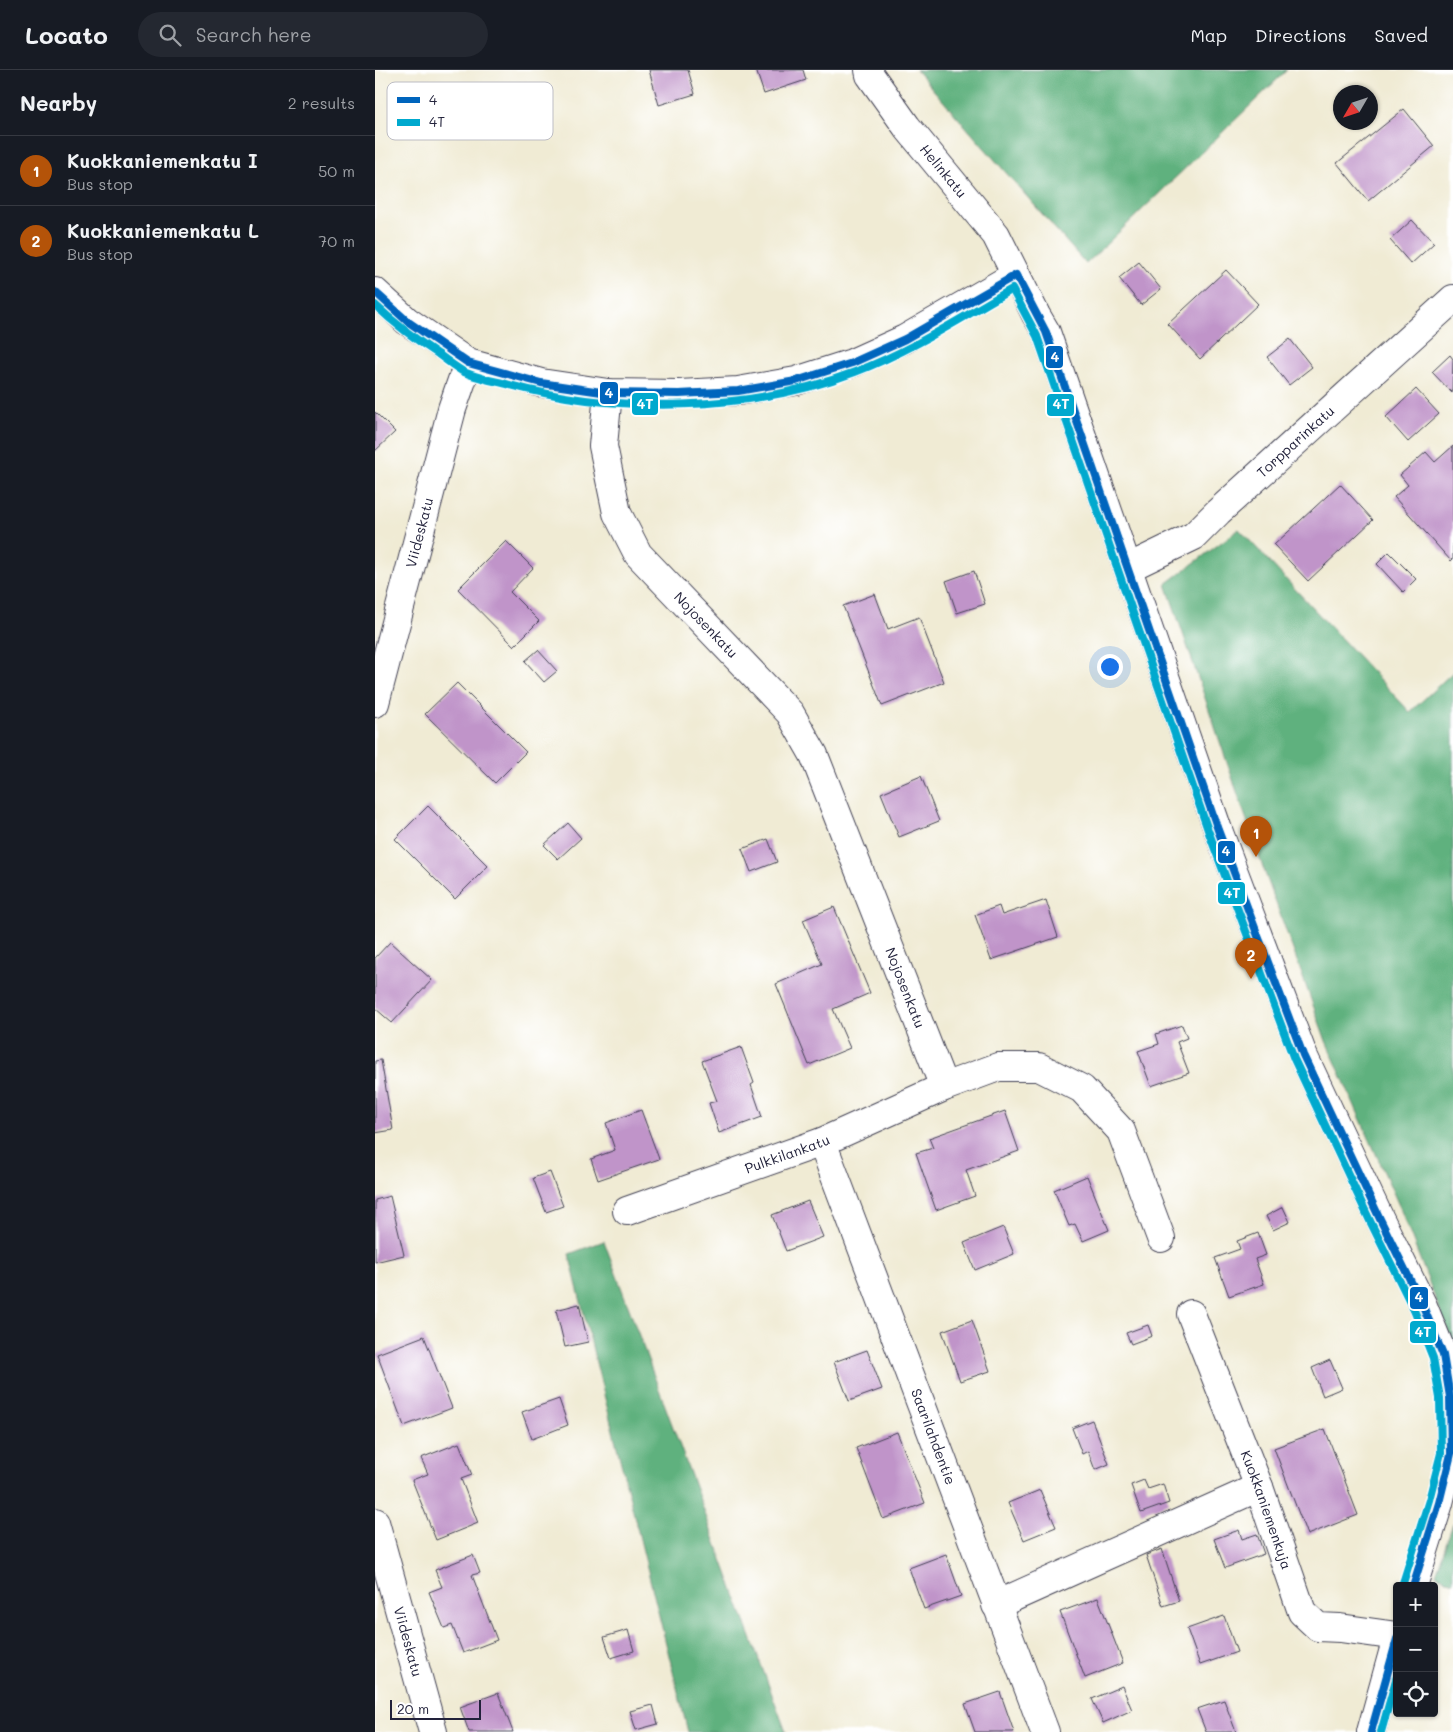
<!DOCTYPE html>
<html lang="en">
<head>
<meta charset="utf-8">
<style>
  body { margin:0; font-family:Mali,sans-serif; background:#242831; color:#f1f3f6 }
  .controls { position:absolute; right:15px; bottom:15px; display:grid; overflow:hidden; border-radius:5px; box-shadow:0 1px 4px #0004 }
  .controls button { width:45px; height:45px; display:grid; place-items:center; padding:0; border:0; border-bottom:1px solid #363941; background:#171b24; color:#f1f3f6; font:25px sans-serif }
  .compass { position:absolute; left:958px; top:15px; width:45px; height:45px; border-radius:50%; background:#171b24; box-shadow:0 1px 4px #0004; rotate:231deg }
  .scale { position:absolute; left:15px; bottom:12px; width:91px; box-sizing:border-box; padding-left:5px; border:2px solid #22223b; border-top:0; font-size:14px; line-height:18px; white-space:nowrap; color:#22223b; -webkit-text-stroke:4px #fff; paint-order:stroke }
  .you { position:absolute; left:734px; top:596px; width:18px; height:18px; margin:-12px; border:4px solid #fff; border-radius:50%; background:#1a73e8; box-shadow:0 0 0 8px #1a73e833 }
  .badge { display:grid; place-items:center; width:32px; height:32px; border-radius:50%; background:#b45309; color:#fff; font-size:16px; font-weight:700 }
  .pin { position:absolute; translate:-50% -41px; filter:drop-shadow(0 1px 2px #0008) }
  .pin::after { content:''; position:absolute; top:26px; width:18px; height:15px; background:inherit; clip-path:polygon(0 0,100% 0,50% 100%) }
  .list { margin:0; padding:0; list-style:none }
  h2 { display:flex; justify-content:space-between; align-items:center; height:65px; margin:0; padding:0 20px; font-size:21px }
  h2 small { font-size:16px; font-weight:400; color:#9ea1a6 }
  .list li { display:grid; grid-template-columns:32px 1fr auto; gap:15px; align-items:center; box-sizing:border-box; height:70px; padding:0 20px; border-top:1px solid #363941 }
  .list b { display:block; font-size:19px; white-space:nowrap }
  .list p { margin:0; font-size:16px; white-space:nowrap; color:#9ea1a6 }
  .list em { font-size:16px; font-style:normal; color:#9ea1a6 }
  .icon { flex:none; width:28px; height:28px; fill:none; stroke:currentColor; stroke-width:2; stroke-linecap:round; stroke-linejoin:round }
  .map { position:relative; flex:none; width:1078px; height:1662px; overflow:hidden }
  header { display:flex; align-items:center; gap:30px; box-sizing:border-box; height:70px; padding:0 25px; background:#171b24; border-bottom:1px solid #363941 }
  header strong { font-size:24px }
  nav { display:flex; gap:28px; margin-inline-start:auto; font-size:18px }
  .search { width:350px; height:45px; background:#242831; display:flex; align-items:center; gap:12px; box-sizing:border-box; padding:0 18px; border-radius:28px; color:#9ea1a6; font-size:19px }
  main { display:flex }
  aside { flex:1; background:#171b24 }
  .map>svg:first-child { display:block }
  .forest { fill:#5fb17e; stroke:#406a5c }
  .building { fill:#c094c9 }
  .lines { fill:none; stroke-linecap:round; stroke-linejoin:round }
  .minor-casing { stroke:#414052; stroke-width:30 }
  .minor { stroke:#fff; stroke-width:28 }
  .bus-1-casing { stroke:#fff; stroke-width:11 }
  .bus-2-casing { stroke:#fff; stroke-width:11 }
  .bus-1 { stroke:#0065bd; stroke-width:8 }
  .bus-2 { stroke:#00a9ce; stroke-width:8 }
  .labels { text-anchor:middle; stroke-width:4; stroke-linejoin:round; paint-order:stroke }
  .street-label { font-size:14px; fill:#22223b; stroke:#fff }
  .key { fill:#fff; stroke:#bdbdc4; stroke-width:1 }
  .key-label { font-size:14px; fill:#22223b }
  .line-badge { stroke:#fff; stroke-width:2 }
  .badge-label { font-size:14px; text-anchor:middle; font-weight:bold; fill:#fff }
</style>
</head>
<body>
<header>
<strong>Locato</strong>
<div class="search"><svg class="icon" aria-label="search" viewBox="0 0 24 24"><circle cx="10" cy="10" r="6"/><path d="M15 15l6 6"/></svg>Search here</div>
<nav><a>Map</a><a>Directions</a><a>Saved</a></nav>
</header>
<main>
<aside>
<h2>Nearby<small>2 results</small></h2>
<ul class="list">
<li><span class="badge">1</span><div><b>Kuokkaniemenkatu I</b><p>Bus stop</p></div><em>50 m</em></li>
<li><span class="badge">2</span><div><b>Kuokkaniemenkatu L</b><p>Bus stop</p></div><em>70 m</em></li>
</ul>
</aside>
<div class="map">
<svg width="1078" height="1662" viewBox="0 0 1078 1662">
  <rect width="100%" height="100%" fill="#fff"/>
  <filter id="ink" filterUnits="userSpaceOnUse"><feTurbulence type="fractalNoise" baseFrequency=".02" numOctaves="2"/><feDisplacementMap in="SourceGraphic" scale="10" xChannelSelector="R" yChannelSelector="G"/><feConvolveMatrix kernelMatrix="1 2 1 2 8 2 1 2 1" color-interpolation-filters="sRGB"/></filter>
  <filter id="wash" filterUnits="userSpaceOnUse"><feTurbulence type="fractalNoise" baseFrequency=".0096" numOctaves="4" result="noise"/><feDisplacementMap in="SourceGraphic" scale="20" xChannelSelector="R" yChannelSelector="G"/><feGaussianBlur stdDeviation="1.12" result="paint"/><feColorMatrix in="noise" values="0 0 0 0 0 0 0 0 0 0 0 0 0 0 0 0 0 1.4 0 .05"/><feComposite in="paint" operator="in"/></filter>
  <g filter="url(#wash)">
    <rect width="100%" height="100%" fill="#f0ebd4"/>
    <g class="forest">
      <polygon points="541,0 912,0 711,194"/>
      <polygon points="864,459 1035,642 1078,602 1078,1274 1025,1138 951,971 885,789 791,514"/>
      <polygon points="229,1171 411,1662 313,1662 194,1184"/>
      <polygon points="1078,1453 1078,1512 1061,1504"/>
    </g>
    <g id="blocks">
      <g class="building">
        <polygon points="274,0 313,0 320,24 284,35"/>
        <polygon points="381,0 428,0 431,10 389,24"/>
        <polygon points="1029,39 1059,76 993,131 962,93"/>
        <polygon points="1037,150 1059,173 1036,194 1015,170"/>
        <polygon points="764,192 786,219 766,235 744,208"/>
        <polygon points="851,200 883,234 825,289 793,254"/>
        <polygon points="915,269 937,297 914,315 892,287"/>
        <polygon points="1075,285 1078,289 1077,323 1057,302"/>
        <polygon points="1041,319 1064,344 1033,372 1011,347"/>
        <polygon points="0,342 20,362 0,381"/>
        <polygon points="1078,376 1078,489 1076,491 1019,427 1033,415 1025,405 1051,382 1060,392"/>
        <polygon points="965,414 998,450 933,511 899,475"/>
        <polygon points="131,471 158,498 135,522 164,551 139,576 83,519"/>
        <polygon points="1014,482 1041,509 1028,522 1002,494"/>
        <polygon points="599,501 610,534 582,543 571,511"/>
        <polygon points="500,524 513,559 544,547 569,612 507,636 468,536"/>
        <polygon points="163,580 182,601 169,612 150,591"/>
        <polygon points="82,613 151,682 120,713 50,644"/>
        <polygon points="546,706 564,751 524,767 506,723"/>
        <polygon points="53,736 113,796 80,829 20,769"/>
        <polygon points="193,753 206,768 183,789 169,775"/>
        <polygon points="393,769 402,792 376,802 367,779"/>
        <polygon points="671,830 683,867 616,890 600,845 624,836 627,845"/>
        <polygon points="459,837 495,923 458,939 475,978 434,995 401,914 447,894 428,850"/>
        <polygon points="15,872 57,910 17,953 0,938 0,888"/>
        <polygon points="807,955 812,968 802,972 814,1003 776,1016 763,981 784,974 781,964"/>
        <polygon points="366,977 379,1013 376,1015 387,1047 344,1063 334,1033 342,1031 327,991"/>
        <polygon points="6,990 18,1060 0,1063 0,991"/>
        <polygon points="266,1040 284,1089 223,1110 216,1089 240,1080 231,1053"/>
        <polygon points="630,1041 644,1081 591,1100 600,1126 561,1140 541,1083 558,1078 554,1068"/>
        <polygon points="175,1102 188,1136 171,1142 158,1108"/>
        <polygon points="712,1106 734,1160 708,1171 700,1154 694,1156 679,1120"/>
        <polygon points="15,1126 29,1185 0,1192 0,1130"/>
        <polygon points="433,1131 448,1167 411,1181 397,1145"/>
        <polygon points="908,1137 915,1152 898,1160 891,1146"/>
        <polygon points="628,1157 639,1184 600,1200 589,1173"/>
        <polygon points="883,1163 891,1185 880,1189 889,1214 854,1226 840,1188 865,1179 862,1171"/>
        <polygon points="204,1234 213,1272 190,1277 181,1240"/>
        <polygon points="597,1250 615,1301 585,1311 567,1261"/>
        <polygon points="773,1255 777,1266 756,1274 751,1263"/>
        <polygon points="49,1266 77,1338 29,1356 2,1284"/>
        <polygon points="492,1280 507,1319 474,1331 459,1292"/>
        <polygon points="955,1290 967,1318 948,1326 937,1298"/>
        <polygon points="184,1329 193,1355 157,1369 147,1342"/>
        <polygon points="717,1350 734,1394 720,1400 713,1381 707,1384 697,1358"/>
        <polygon points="950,1359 983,1445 932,1465 899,1378"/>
        <polygon points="522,1362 550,1433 508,1449 481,1378"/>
        <polygon points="84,1373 97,1405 86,1409 103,1453 61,1470 37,1410 53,1404 46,1388"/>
        <polygon points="769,1410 773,1419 788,1414 794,1433 766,1443 756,1415"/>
        <polygon points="665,1420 681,1457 649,1470 633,1433"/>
        <polygon points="864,1460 867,1469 882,1464 889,1484 850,1498 839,1469"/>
        <polygon points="787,1479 804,1531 788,1536 771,1485"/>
        <polygon points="571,1484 586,1526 549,1539 534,1498"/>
        <polygon points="98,1485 105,1503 97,1505 122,1570 88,1583 77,1555 69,1558 54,1522 67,1517 60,1500"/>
        <polygon points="723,1528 748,1593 710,1608 685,1542"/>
        <polygon points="849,1546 862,1582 825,1595 812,1559"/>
        <polygon points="253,1560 259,1581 236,1588 229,1567"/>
        <polygon points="747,1616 757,1640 728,1653 717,1629"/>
        <polygon points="625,1622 639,1662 600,1662 590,1634"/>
        <polygon points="123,1623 138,1662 94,1662 85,1637"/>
        <polygon points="849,1630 861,1662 831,1662 822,1639"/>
        <polygon points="278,1635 283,1654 261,1660 255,1641"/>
      </g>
    </g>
  </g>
  <g filter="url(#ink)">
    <use href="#blocks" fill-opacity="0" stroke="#414052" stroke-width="1"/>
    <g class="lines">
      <g class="minor-casing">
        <g id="minor">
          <path id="s1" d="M494,0L495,5L532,57L621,165L661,245L671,262L843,760L928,985L1005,1149L1048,1236L1068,1285L1075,1327L1076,1384L1064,1433L1038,1516"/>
          <polyline points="0,222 32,251 93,293 166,313 233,323 304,324 363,321 421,311 477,293 530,269 641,205"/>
          <path id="s2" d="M233,323L228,376L242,443L263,484L415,643L439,685L569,1017"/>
          <path id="s3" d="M753,498L819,466L843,442L1078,229"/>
          <path id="s4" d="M0,633L77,339L93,293"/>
          <path id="s5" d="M447,1072L670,1662"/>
          <path id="s6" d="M252,1141L447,1072L569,1017L623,997H664L707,1019L746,1061L786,1168"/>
          <path id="s7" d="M816,1244L884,1417L927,1542L943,1557L965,1558L1022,1566"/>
          <path id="s8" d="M0,1452L58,1662"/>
          <polyline points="621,1535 884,1417"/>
          <polyline points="996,1662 1022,1568"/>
        </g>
      </g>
      <use href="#minor" class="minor"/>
      <g class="bus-1-casing">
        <g id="bus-1">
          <polyline points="0,222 32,251 93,293 166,313 233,323 304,324 363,321 421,311 477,293 530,269 641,205 671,262 843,760 928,985 1005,1149 1048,1236 1068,1285 1075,1327 1076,1384 1064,1433 1038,1516"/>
          <polyline points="996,1662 1022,1569"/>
        </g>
      </g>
      <g class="bus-2-casing">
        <g id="bus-2">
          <path d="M0,235C20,254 40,269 63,284C71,290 79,296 87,301C100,308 121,311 135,315C242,344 376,342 480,302C536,281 586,248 637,219L662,266L834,763L919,989L996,1153L1039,1240L1058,1288L1065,1328L1066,1383L1054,1430L1028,1513"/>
          <polyline points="1006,1662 1022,1606"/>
        </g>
      </g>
      <use href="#bus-1" class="bus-1"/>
      <use href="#bus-2" class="bus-2"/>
    </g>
  </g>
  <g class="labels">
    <g class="street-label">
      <text dy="5" stroke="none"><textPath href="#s1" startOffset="126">Helinkatu</textPath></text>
      <text dy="5" stroke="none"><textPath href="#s3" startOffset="212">Torpparinkatu</textPath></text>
      <text dy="5" stroke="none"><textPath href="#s4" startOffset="176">Viideskatu</textPath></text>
      <text dy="5" stroke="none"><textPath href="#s2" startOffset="266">Nojosenkatu</textPath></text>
      <text dy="5" stroke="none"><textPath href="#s2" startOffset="686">Nojosenkatu</textPath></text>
      <text dy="5" stroke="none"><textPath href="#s6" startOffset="170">Pulkkilankatu</textPath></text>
      <text dy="5" stroke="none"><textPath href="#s5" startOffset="315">Saarilahdentie</textPath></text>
      <text dy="5" stroke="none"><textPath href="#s7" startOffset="210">Kuokkaniemenkuja</textPath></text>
      <text dy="5" stroke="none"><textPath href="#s8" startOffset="124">Viideskatu</textPath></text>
    </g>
  </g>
  <rect x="12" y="12" width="166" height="58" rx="8" class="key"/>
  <rect x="22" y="27" width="23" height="6" fill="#0065bd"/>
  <rect x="22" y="49" width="23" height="7" fill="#00a9ce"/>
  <g class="key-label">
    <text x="54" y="35">4</text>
    <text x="54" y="57">4T</text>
  </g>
  <g class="line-badge">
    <rect x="670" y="275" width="19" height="24" rx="5" fill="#0065bd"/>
    <rect x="224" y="311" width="20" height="24" rx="5" fill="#0065bd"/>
    <rect x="256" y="322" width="28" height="24" rx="5" fill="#00a9ce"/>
    <rect x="671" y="323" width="29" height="24" rx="5" fill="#00a9ce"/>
    <rect x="842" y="770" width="19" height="24" rx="5" fill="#0065bd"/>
    <rect x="842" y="811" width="29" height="24" rx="5" fill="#00a9ce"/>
    <rect x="1034" y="1216" width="20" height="24" rx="5" fill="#0065bd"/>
    <rect x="1034" y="1250" width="28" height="24" rx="5" fill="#00a9ce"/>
  </g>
  <g class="badge-label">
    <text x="680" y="292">4</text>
    <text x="234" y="328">4</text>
    <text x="270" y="339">4T</text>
    <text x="686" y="339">4T</text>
    <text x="851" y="786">4</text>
    <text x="857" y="828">4T</text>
    <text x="1044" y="1232">4</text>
    <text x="1048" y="1267">4T</text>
  </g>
</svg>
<div class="controls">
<button>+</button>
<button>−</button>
<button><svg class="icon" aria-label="locate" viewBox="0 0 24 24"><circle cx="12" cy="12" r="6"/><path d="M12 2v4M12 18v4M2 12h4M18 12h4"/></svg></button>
</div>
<svg class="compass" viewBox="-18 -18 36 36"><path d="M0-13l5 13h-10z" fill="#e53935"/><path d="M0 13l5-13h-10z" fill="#9ea1a6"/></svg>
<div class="scale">20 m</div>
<div class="you"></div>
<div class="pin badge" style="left:881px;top:787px">1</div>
<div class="pin badge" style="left:876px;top:909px">2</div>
</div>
</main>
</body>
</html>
